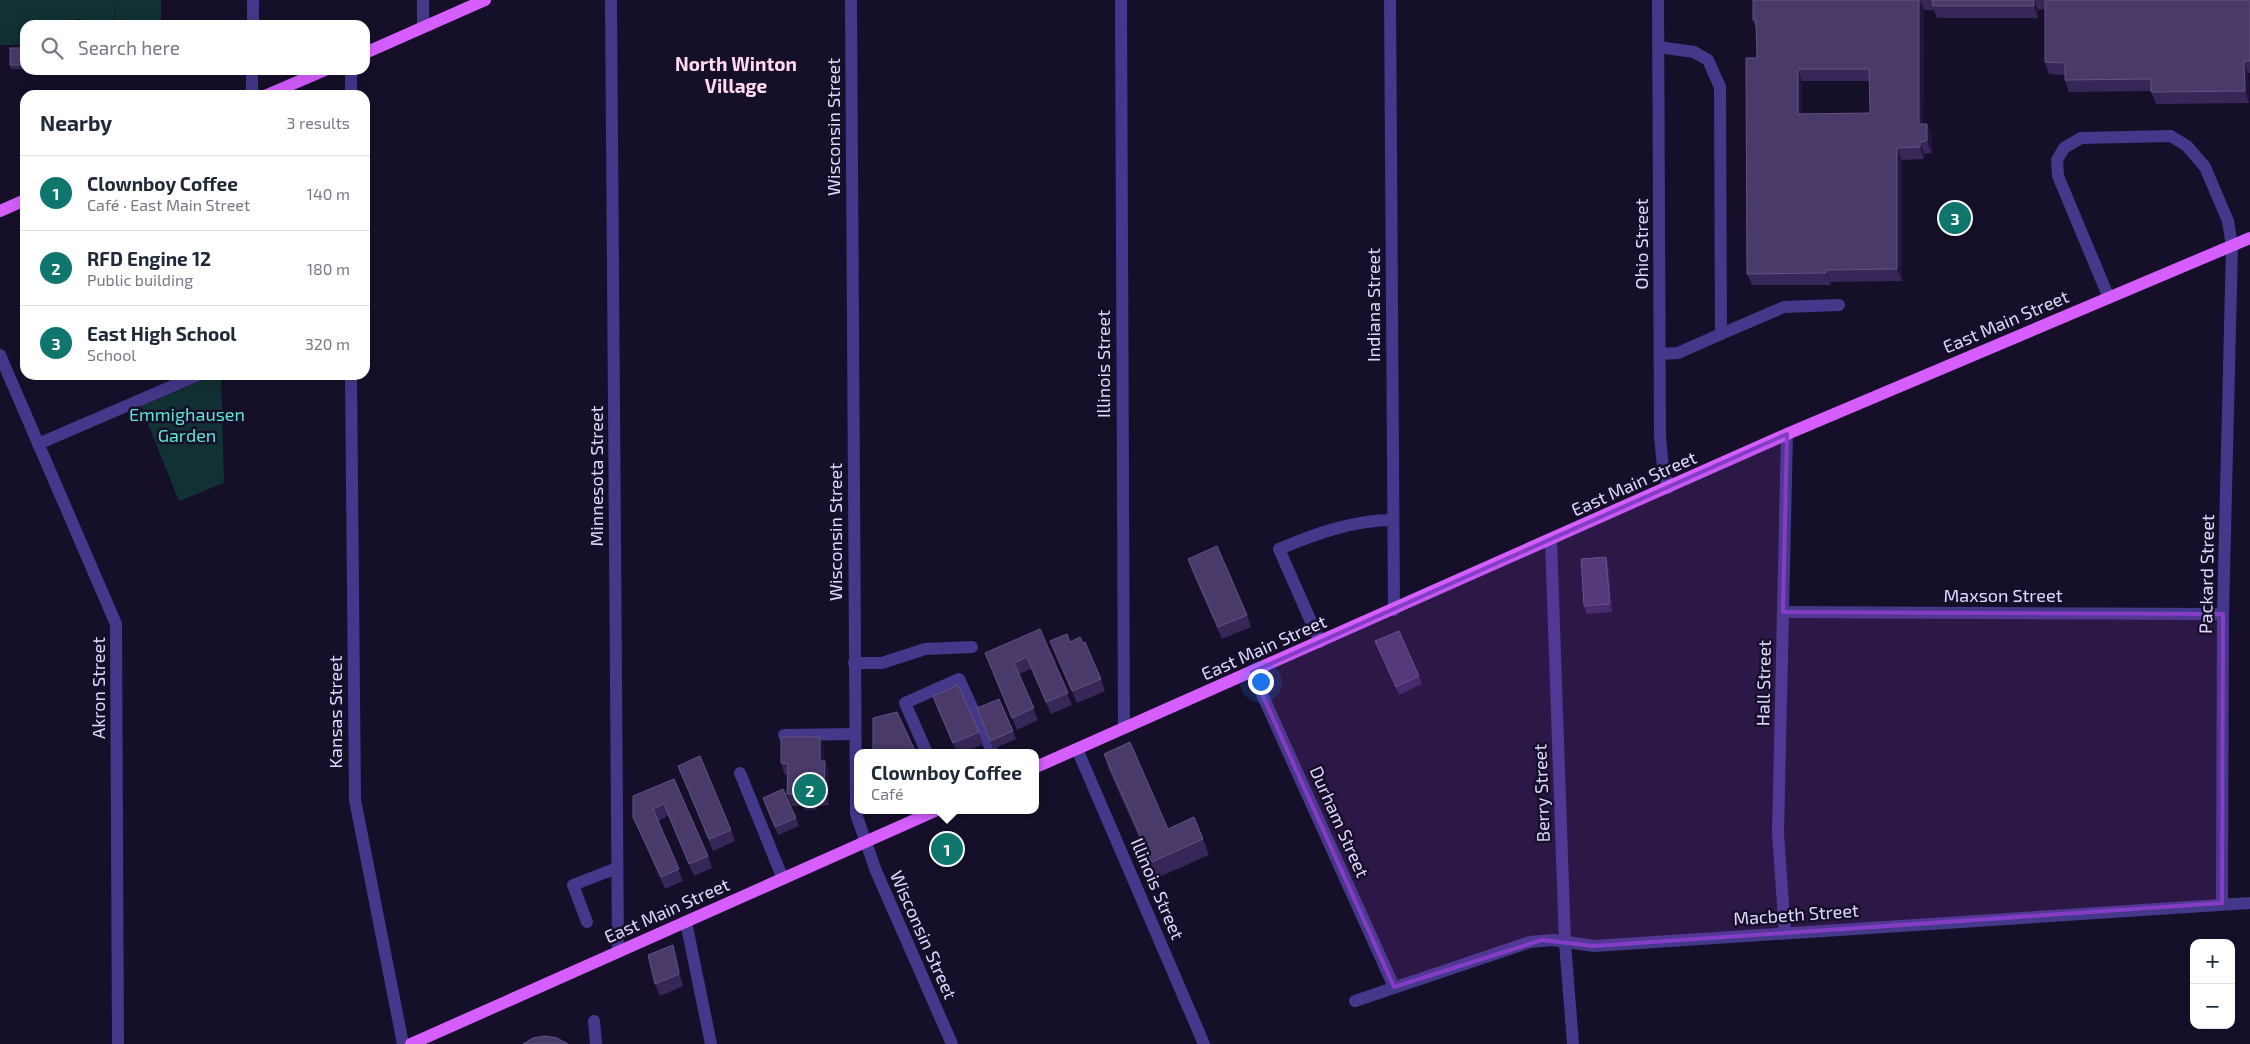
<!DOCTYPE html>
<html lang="en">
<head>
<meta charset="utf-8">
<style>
  body { margin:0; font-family:"Exo 2",sans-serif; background:#f2f2f3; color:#1f2937 }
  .controls { position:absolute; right:15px; bottom:15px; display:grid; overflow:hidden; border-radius:10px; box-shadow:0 5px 20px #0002 }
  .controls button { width:45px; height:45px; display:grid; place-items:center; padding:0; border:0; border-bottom:1px solid #e0e1e3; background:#fff; color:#1f2937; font:25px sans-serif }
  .you { position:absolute; left:1260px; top:681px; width:18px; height:18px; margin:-12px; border:4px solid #fff; border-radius:50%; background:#1a73e8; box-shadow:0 0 0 8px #1a73e833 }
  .badge { display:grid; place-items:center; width:32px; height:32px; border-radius:50%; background:#0f766e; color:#fff; font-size:16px; font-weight:700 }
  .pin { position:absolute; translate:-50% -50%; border:2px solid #fff; box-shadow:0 1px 5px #0006 }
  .popup { position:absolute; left:854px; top:749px; width:185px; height:65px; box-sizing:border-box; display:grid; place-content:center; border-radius:10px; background:#fff; filter:drop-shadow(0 1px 4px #0005); font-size:16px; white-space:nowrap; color:#747a83 }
  .popup b { font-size:19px; color:#1f2937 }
  .popup::after { content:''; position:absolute; left:50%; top:100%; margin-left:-10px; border:10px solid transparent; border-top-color:#fff }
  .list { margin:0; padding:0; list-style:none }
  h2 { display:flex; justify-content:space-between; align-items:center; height:65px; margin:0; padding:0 20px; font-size:21px }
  h2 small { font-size:16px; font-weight:400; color:#747a83 }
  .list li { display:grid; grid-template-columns:32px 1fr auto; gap:15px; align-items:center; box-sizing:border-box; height:75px; padding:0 20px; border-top:1px solid #e0e1e3 }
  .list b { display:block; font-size:19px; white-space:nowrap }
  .list p { margin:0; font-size:16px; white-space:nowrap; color:#747a83 }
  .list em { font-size:16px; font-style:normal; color:#747a83 }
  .icon { flex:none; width:28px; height:28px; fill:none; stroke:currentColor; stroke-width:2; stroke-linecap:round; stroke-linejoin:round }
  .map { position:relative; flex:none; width:2250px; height:1044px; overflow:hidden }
  .search { position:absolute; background:#fff; box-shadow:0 5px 20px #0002; left:20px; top:20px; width:350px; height:55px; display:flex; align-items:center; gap:12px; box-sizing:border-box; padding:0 18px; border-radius:15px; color:#747a83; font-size:19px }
  .panel { position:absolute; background:#fff; box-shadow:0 5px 20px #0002; left:20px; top:90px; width:350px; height:290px; border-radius:15px }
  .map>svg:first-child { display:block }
  .green { fill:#113134 }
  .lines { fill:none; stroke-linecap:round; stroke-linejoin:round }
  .minor { stroke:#44388a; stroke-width:12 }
  .major { stroke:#d65eff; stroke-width:12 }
  .wall { fill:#372758; fill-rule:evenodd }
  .shaded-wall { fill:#22163d }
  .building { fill:#493a6a; stroke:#615381; fill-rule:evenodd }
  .marked { fill:#853dc5; fill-opacity:0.2; stroke:#853dc5; stroke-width:4; stroke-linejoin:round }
  .labels { text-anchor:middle; stroke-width:5; stroke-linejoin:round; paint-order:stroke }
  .street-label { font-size:18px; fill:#e0d7ff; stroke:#160f29 }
  .park-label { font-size:18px; fill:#5ce6d4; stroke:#160f29 }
  .neighbourhood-label { font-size:19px; font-weight:bold; fill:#ffd9ed; stroke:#160f29 }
</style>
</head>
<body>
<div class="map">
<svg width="2250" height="1044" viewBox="0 0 2250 1044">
  <rect width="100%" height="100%" fill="#160f29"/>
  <g class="green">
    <polygon points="0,0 161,0 161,25 115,25 115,3 114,25 82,25 82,19 76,19 76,25 25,25 25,45 0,45"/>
    <polygon points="214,375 221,375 224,483 179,501 141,406"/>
  </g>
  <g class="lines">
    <g class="minor">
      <polyline points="611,0 618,952"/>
      <polyline points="851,0 856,814 876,871 952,1044"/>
      <polyline points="1121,0 1124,728"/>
      <polyline points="1390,0 1394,610"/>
      <polyline points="1658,0 1660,436 1663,467 1668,488"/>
      <polyline points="253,25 253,0"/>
      <polyline points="423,27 423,0"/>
      <polyline points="1658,47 1694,52 1708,60 1720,87 1721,334 1678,353 1660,354"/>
      <polyline points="252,95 252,70"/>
      <polyline points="351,95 351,70"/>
      <polyline points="2109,298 2058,176 2057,160 2064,148 2081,138 2171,136 2187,146 2205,167 2228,221 2232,246 2223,614 2222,903"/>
      <polyline points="1721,334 1784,307 1839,305"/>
      <polyline points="0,355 116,624 118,1044"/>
      <polyline points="351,375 355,800 403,1044"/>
      <polyline points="38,444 198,375"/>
      <polyline points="1551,540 1565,943 1573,1044"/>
      <polyline points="1783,612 2223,614"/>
      <path d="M1320,642L1279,549C1315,534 1353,520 1393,520"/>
      <polyline points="854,663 882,663 925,649 972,647"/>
      <polyline points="1252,672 1394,987"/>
      <polyline points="784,735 855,734"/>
      <polyline points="1077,749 1204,1044"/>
      <polyline points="927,753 905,703 959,679 993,753"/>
      <polyline points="740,773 783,879"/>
      <polyline points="587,922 573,885 617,868"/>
      <polyline points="686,922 711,1044"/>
      <polyline points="1785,933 1778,834 1787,434"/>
      <polyline points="1355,1001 1530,942 1553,940 1594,946 2250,903"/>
      <polyline points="594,1021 596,1044"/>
    </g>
    <g class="major">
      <polyline points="365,53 485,0"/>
      <polyline points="267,95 325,70"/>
      <polyline points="0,211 25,200"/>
      <polyline points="1036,767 1787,434 2250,238"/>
      <polyline points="411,1044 937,810"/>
    </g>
  </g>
  <g class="wall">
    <path d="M1753,0H2250V73H2248L2249,103L2156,104L2151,91L2069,92L2065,80V75L2049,74L2045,62V9L2038,10V18H1937L1934,10H1924L1923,124L1932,136V153L1924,154V159L1902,160V281L1830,282L1831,285H1752L1747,274L1757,58L1756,29L1753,20ZM1802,81H1869L1870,113L1802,114Z"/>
    <polygon points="25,48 25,69 11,69 10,65"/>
    <polygon points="1188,559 1247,615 1251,627 1222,639 1192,571"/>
    <polygon points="1609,565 1612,612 1587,614 1584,606"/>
    <polygon points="1040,629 1072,705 1051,714 1031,669 1019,674 1038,720 1017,730 985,653"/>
    <polygon points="1050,641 1101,679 1105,691 1077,703 1055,653"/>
    <polygon points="1375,641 1419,676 1422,684 1399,695"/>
    <polygon points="933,696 979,732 983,744 964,753 957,753 937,708"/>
    <polygon points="977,708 1013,731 1016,739 993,749"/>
    <polygon points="824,749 824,761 829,773 829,805 817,806 817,810 805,810 804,806 792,806 787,794 788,775 785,775 781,763"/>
    <polygon points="1104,754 1168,829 1203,839 1209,855 1157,878 1109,770"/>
    <polygon points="678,766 731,830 735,841 713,851"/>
    <polygon points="674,779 708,856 712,868 694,876 668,816 658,821 683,881 665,889 638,828 633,817"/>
    <polygon points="763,798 796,818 799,826 778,835"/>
    <polygon points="673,945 677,957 683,986 660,996 655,984"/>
  </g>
  <g class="shaded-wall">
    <polygon points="1919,0 1920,0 1924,10 1923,136 1919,124"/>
    <polygon points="2034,0 2035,0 2038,10 2038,18 2034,6"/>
    <polygon points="2244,61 2248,73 2249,103 2245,91"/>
    <polygon points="1798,69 1802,81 1802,126 1798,114"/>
    <polygon points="1927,124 1932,136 1932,153 1927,141"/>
    <polygon points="1920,142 1924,154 1924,159 1920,147"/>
    <polygon points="1897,148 1902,160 1902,281 1897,269"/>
    <polygon points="1826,270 1831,285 1826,273"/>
    <polygon points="1606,557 1609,565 1612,612 1610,604"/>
    <polygon points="820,737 824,749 824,773 820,761"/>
    <polygon points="825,761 829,773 829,805 824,794"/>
    <polygon points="813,794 817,806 817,810 813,798"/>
    <polygon points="673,945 677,957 683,986 679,974"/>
  </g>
  <g class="building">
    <path d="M1753,0H1919V124H1927V141L1920,142V147L1897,148V269L1826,270V273L1747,274L1746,58H1757L1756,20H1753ZM1798,69H1869L1870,113L1798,114Z"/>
    <polygon points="1932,0 2034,0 2034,6 1933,6"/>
    <polygon points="2045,0 2250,0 2250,61 2244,61 2245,91 2151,92 2151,79 2065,80 2065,63 2045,62"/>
    <rect x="10" y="48" width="15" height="17"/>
    <polygon points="1217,546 1247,615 1218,627 1188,559"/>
    <polygon points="1606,557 1610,604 1584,606 1581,559"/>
    <polygon points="1040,629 1068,693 1046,702 1027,657 1014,663 1034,708 1012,718 985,653"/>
    <polygon points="1399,631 1419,676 1396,687 1375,641"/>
    <polygon points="1067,634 1070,642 1080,637 1083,643 1085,642 1101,679 1072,691 1050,641"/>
    <polygon points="958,685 979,732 953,743 933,696"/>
    <polygon points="999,699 1013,731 990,741 977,708"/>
    <polygon points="897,712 916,753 873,753 873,718"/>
    <polygon points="781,737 820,737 820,761 825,761 824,794 813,794 813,798 801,798 801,794 787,794 788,764 781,763"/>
    <polygon points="1130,742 1168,829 1194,817 1203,839 1152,862 1104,754"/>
    <polygon points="700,756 731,830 709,839 678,766"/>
    <polygon points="674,779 708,856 689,864 664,804 653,809 679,869 661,877 633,817 633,796"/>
    <polygon points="783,789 796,818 775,827 763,798"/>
    <polygon points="673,945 679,974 655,984 648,955"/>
    <polygon points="545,1036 557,1038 568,1044 523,1044 533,1038"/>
  </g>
  <path class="marked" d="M1787,434L1783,612L2223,614L2222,903L1594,946L1542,940L1394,987L1252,672Z"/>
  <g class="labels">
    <g class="street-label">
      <text transform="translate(834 127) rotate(-90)" y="6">Wisconsin Street</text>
      <text transform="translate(1642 244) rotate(-90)" y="6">Ohio Street</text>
      <text transform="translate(1374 305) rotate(-90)" y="6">Indiana Street</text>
      <text transform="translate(2006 322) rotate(-23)" y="6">East Main Street</text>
      <text transform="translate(1104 364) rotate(-90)" y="6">Illinois Street</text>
      <text transform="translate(597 476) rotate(-90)" y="6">Minnesota Street</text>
      <text transform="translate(1634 484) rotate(-24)" y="6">East Main Street</text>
      <text transform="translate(836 532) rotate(-90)" y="6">Wisconsin Street</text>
      <text transform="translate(2207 574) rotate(-89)" y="6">Packard Street</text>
      <text x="2003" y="602">Maxson Street</text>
      <text transform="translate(1264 648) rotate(-24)" y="6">East Main Street</text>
      <text transform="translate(1764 683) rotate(-89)" y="6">Hall Street</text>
      <text transform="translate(99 688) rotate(-90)" y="6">Akron Street</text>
      <text transform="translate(336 712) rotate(-90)" y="6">Kansas Street</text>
      <text transform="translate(1542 793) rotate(-92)" y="6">Berry Street</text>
      <text transform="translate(1339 822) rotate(66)" y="6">Durham Street</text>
      <text transform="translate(1157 889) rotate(67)" y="6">Illinois Street</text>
      <text transform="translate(667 911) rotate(-24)" y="6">East Main Street</text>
      <text transform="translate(1796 915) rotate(-4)" y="6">Macbeth Street</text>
      <text transform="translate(923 935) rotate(66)" y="6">Wisconsin Street</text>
    </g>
    <g class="park-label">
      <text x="187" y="421">Emmighausen<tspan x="187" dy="21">Garden</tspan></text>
    </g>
    <g class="neighbourhood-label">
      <text x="736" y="71">North Winton<tspan x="736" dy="22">Village</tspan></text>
    </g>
  </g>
</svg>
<div class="controls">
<button>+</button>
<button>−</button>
</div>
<div class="you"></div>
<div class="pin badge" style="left:947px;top:849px">1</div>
<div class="popup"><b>Clownboy Coffee</b>Café</div>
<div class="pin badge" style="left:810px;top:790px">2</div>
<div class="pin badge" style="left:1955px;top:218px">3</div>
<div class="search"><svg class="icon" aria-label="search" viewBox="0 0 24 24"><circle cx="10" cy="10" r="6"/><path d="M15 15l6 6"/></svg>Search here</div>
<section class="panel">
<h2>Nearby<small>3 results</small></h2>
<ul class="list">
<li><span class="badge">1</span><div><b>Clownboy Coffee</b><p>Café · East Main Street</p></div><em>140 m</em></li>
<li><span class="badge">2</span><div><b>RFD Engine 12</b><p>Public building</p></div><em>180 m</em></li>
<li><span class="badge">3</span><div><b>East High School</b><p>School</p></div><em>320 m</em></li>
</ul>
</section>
</div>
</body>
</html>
